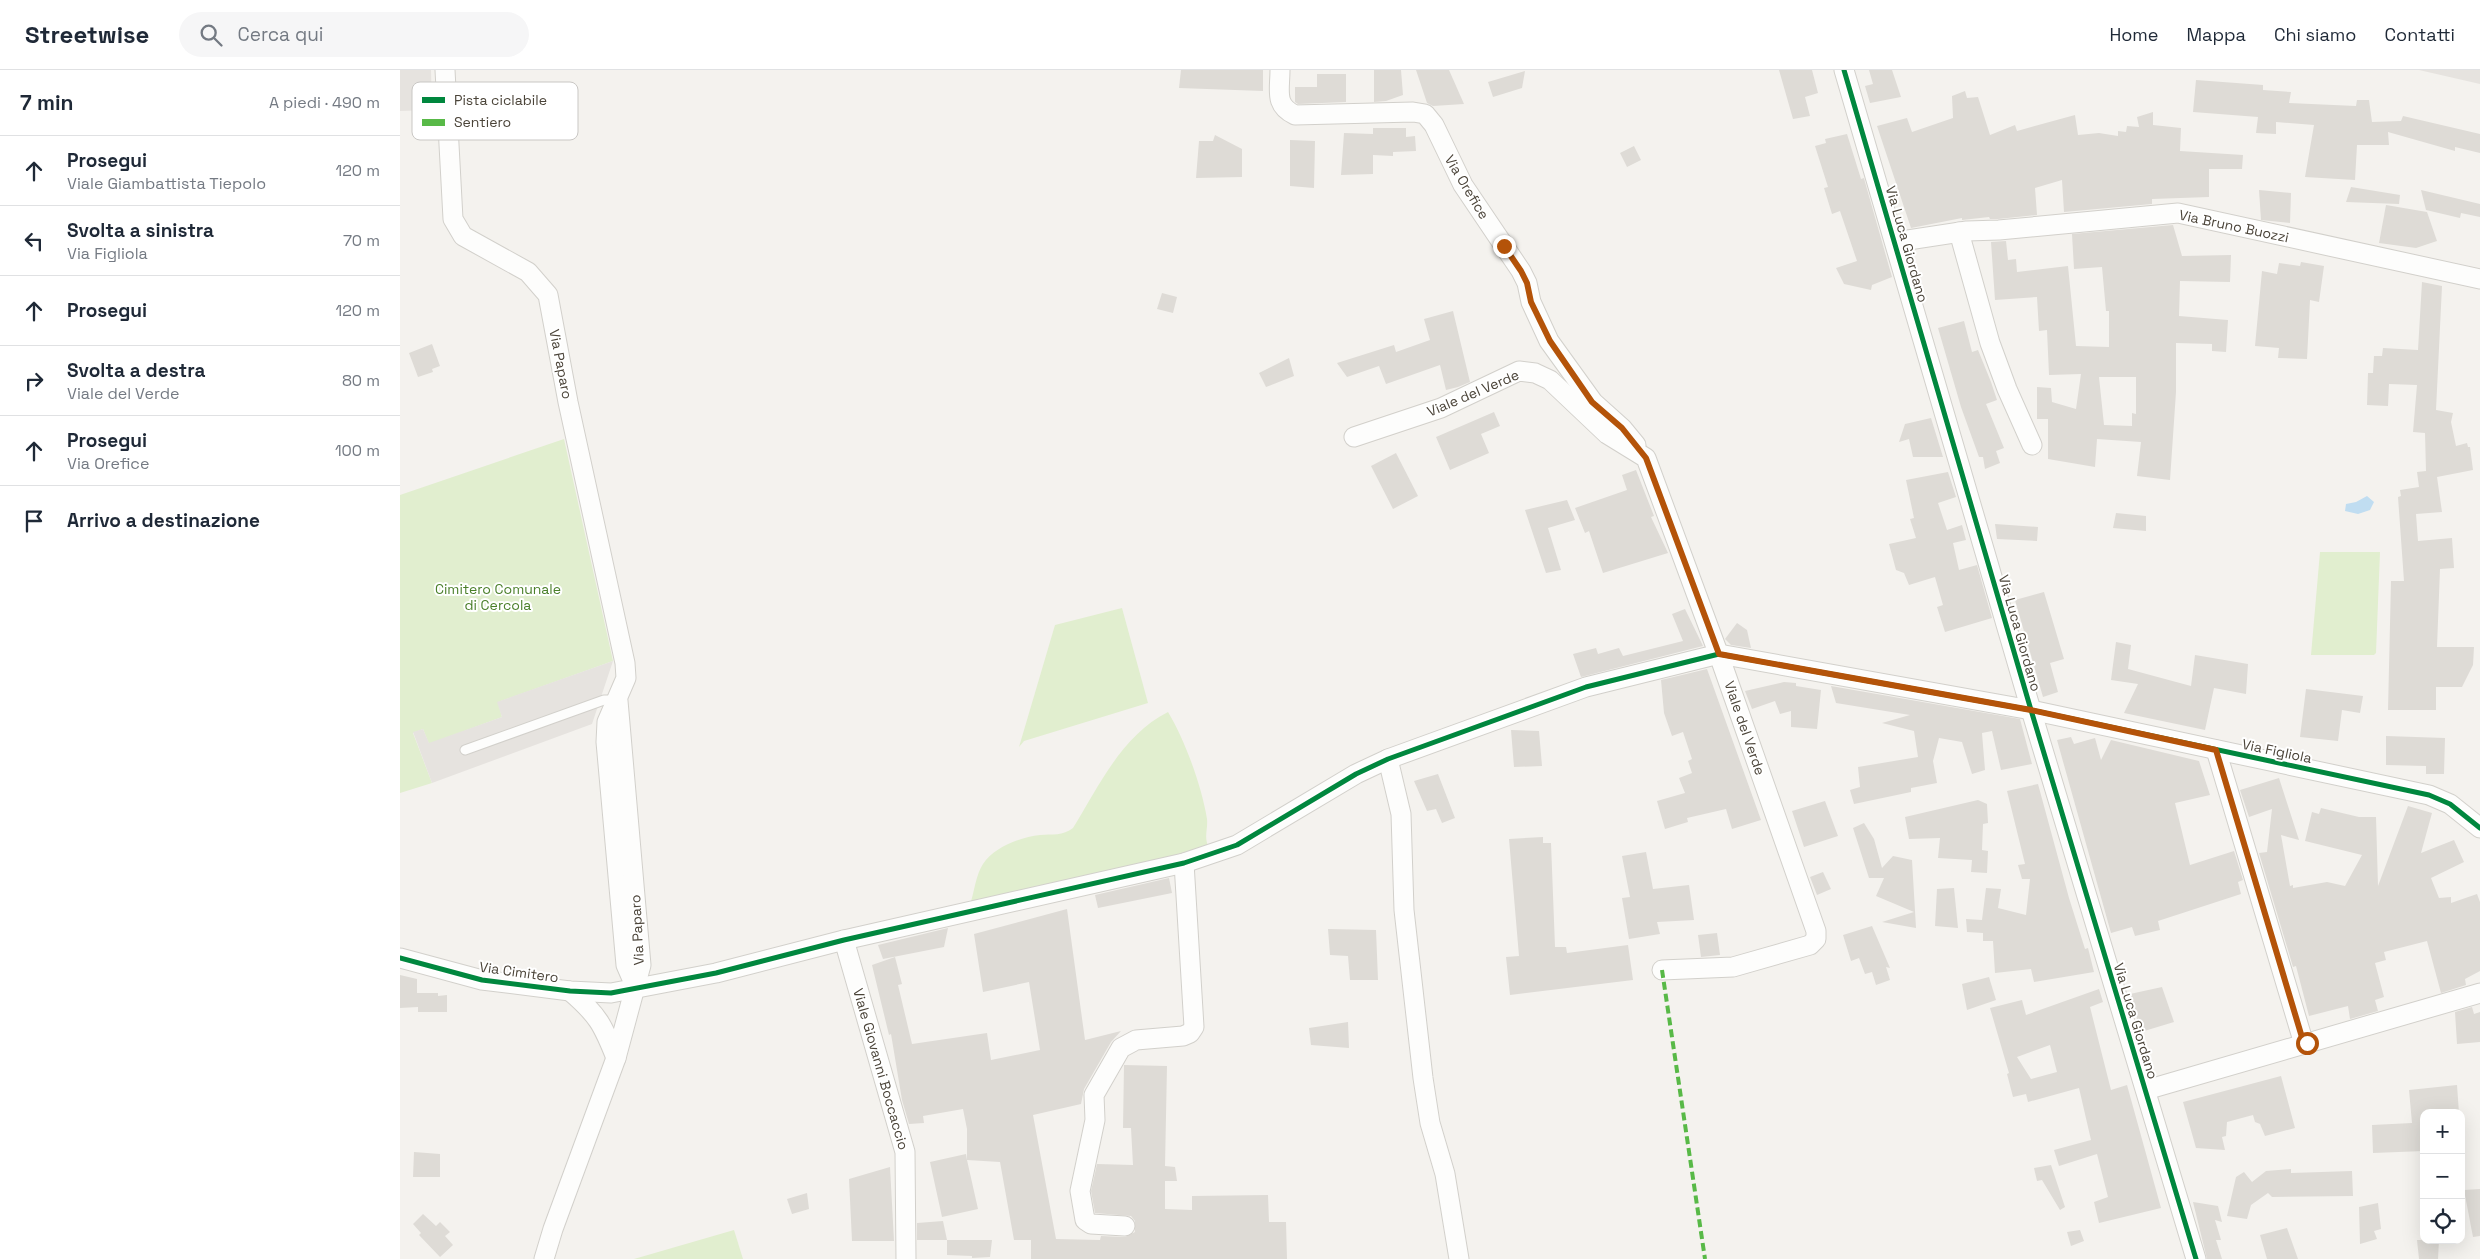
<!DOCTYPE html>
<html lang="it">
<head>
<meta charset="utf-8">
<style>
  body { margin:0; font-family:"Space Grotesk",sans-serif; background:#f6f6f7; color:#1f2937 }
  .controls { position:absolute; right:15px; bottom:15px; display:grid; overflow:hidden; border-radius:10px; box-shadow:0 5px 20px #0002 }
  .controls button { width:45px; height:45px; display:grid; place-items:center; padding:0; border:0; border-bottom:1px solid #e0e1e3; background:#fff; color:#1f2937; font:25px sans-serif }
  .stop { position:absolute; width:15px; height:15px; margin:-11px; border:4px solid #b45309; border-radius:50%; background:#fff }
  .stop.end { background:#b45309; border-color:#fff; box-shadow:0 1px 5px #0008 }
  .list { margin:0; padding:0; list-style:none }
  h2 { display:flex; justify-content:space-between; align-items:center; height:65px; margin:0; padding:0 20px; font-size:21px }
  h2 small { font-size:16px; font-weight:400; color:#747a83 }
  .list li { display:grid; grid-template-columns:32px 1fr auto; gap:15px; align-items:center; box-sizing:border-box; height:70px; padding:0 20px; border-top:1px solid #e0e1e3 }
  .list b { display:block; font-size:19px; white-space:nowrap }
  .list p { margin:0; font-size:16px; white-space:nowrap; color:#747a83 }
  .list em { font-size:16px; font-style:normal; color:#747a83 }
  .icon { flex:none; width:28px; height:28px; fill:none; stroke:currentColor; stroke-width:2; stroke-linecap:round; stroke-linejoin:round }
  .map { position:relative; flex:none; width:2080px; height:1189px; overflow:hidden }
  header { display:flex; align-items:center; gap:30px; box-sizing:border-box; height:70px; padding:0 25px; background:#fff; border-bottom:1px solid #e0e1e3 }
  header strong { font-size:24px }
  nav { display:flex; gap:28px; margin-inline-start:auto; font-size:18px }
  .search { width:350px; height:45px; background:#f6f6f7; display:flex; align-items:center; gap:12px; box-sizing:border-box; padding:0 18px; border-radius:28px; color:#747a83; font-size:19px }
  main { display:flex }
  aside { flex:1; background:#fff }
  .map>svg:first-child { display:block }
  .green { fill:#e1eecf }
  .parking { fill:#e6e3df }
  .water { fill:#c0ddf1 }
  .building { fill:#dedbd6; fill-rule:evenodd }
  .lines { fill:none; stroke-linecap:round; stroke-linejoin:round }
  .service-casing { stroke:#d2d0cb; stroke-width:11 }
  .minor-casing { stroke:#d2d0cb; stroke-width:21 }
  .service { stroke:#fdfdfc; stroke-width:9 }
  .minor { stroke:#fdfdfc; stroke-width:19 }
  .quiet { stroke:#58b947; stroke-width:4; stroke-dasharray:8 4; stroke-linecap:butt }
  .cycleway-casing { stroke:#fff; stroke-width:8 }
  .cycleway { stroke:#00873e; stroke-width:5 }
  .route { stroke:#b45309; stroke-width:6 }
  .labels { text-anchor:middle; stroke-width:4; stroke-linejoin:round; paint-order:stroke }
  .street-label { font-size:14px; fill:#4b4439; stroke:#fff }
  .park-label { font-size:14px; fill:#4a7f2a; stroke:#fff }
  .key { fill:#fff; stroke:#c9c7c4; stroke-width:1 }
  .key-label { font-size:14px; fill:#4b4439 }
</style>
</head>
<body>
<header>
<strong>Streetwise</strong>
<div class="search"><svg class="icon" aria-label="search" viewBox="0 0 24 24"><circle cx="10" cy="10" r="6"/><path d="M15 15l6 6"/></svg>Cerca qui</div>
<nav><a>Home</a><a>Mappa</a><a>Chi siamo</a><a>Contatti</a></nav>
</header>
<main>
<aside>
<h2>7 min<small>A piedi · 490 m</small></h2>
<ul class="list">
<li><svg class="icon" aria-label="ahead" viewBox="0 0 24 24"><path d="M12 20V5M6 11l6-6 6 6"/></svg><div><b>Prosegui</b><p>Viale Giambattista Tiepolo</p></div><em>120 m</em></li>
<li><svg class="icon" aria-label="left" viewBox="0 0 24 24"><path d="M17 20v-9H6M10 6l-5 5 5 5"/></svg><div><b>Svolta a sinistra</b><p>Via Figliola</p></div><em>70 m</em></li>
<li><svg class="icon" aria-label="ahead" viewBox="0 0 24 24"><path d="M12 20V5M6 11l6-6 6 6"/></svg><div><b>Prosegui</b></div><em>120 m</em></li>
<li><svg class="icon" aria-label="right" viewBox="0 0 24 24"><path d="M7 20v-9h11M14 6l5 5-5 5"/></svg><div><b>Svolta a destra</b><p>Viale del Verde</p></div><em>80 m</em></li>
<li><svg class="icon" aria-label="ahead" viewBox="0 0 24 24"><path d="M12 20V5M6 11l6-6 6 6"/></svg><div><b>Prosegui</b><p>Via Orefice</p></div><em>100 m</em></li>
<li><svg class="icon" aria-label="arrive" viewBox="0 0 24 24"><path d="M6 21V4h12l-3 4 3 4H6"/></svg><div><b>Arrivo a destinazione</b></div></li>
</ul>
</aside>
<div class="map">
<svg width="2080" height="1189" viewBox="0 0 2080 1189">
  <rect width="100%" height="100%" fill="#f4f2ee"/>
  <g class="green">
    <polygon points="164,369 213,591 98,632 102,647 29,674 23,659 13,663 32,713 0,723 0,425"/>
    <polygon points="1920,482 1980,482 1976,583 1974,585 1911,585"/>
    <polygon points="722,538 748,633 624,671 619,677 655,555"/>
    <path d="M768,642C785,670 802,717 807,749C808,759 804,766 808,776L737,795L570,835C574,823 576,804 583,794C594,777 621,767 640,765C652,764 663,766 673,758C699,716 722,665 768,642Z"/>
    <polygon points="334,1160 343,1189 234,1189"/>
  </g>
  <g class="parking">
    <polygon points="0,0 31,0 32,40 0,41"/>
    <polygon points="2019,0 2080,0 2080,14"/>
    <polygon points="213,591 192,654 32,713 13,662 23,659 29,673 102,647 97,632"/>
  </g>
  <polygon class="water" points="1967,426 1974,432 1970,440 1958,444 1945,441 1946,434 1956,432"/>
  <g class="building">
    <polygon points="781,0 863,0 863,21 779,18"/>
    <polygon points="974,0 1001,0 1003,25 986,31 974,32"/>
    <polygon points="1016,0 1049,0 1064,34 1033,36 1027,33"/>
    <polygon points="1379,0 1412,0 1418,23 1405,27 1410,46 1393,49"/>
    <polygon points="1469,0 1492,0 1501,27 1470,33 1465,16 1473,14"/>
    <polygon points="1125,1 1122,18 1093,27 1088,12"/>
    <polygon points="917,4 946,4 946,32 898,34 895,32 895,17 917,17"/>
    <polygon points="1796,10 1863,15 1863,20 1891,22 1889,33 1956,36 1957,30 1969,30 1972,52 2001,51 2003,46 2080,64 2080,83 2055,77 2055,81 1988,62 1989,75 1957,75 1955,110 1905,107 1914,55 1876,52 1876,64 1856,63 1858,47 1793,42"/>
    <polygon points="1565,21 1567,28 1578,27 1590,65 1615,55 1617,61 1675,45 1678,65 1699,63 1718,66 1718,61 1726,62 1727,56 1739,57 1737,47 1753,42 1753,55 1781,58 1780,81 1843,85 1842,99 1809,99 1809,127 1752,129 1752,134 1664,142 1662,110 1635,118 1637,145 1598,149 1590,149 1589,147 1562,150 1562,148 1511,158 1477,56 1507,48 1512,62 1553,48 1552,26"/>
    <polygon points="973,58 1006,58 1006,67 1015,66 1016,81 993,82 993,86 973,85 973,104 941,105 944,63 973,64"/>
    <polygon points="1447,64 1461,109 1464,108 1465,112 1492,207 1472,215 1471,220 1444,214 1436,198 1457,191 1440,141 1432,144 1424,118 1428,117 1415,76 1426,73 1425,69"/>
    <polygon points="815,65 842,79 842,107 796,108 799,71 813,71"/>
    <polygon points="890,70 915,71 914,118 890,116"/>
    <polygon points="1234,76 1241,90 1227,97 1220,83"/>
    <polygon points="1951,117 2000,125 1999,134 1946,132"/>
    <polygon points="1859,120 1891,123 1890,153 1861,150"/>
    <polygon points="2021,120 2080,134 2080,147 2061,143 2060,148 2026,140"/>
    <polygon points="1986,135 2027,142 2037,171 2016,178 1979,173"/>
    <path d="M1773,155L1782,186L1831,185L1830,212L1780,211L1779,246L1828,250L1826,282L1812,281V274L1776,273V322L1770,410L1737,406L1741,372L1697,369L1695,397L1648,389V349H1637V317L1651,318L1652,332L1676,339L1681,304L1649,305L1647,260L1639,261L1637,227L1595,230L1591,172L1606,171L1608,190L1616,189L1617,202L1668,196L1676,276L1709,277V241H1706L1702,197L1674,199L1672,164ZM1699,307H1736V344L1732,343V356L1704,355Z"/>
    <polygon points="1901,192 1924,196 1919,232 1910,230 1907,289 1878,288 1879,278 1855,276 1862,201 1877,204 1879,193 1900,196"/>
    <polygon points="2022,212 2042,216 2036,340 2053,343 2051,352 2056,376 2067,373 2068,377 2070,377 2073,400 2037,407 2042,442 2016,444 2018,471 2052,468 2054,498 2040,499 2037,577 2074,577 2073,595 2062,617 2036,617 2036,640 1988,640 1991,511 2004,511 1998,427 2001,426 2000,420 2019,417 2017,402 2026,401 2025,363 2013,362 2017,315 1989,314 1988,336 1967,335 1968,303 1973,303 1974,286 1982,286 1983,278 2018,280"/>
    <polygon points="762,223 777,227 773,243 757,239"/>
    <polygon points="1053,241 1070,312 1058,317 1046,320 1040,295 986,314 979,296 947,307 937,293 994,275 996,282 1030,270 1024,249"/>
    <polygon points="1564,251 1572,282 1578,280 1591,312 1597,330 1586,334 1604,378 1596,381 1600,393 1585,399 1583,387 1579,387 1561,337 1538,258"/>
    <polygon points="32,274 40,296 32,299 33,302 18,307 9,283"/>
    <polygon points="889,288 894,306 866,317 859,303"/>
    <polygon points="1094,342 1100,356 1081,364 1089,383 1050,400 1036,367"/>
    <polygon points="1531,348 1543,387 1513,387 1509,369 1499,372 1505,354"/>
    <polygon points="996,383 1018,426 993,439 971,396"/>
    <polygon points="1236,400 1254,446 1251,447 1268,483 1203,503 1189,461 1185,463 1175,438 1227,420 1222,405"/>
    <polygon points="1548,402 1556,427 1538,433 1547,460 1562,455 1566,470 1553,473 1559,500 1577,495 1592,548 1545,562 1537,537 1543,535 1535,507 1509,515 1504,503 1496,500 1489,474 1516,468 1510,449 1514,448 1506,410"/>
    <polygon points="1167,430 1175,450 1148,458 1161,500 1146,503 1125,440"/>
    <polygon points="1716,443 1746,446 1746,461 1713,458"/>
    <polygon points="1595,454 1638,457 1637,471 1597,469"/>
    <polygon points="1644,522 1664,589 1650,593 1658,622 1643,627 1615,530"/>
    <polygon points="1285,539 1303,576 1181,607 1173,584 1196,578 1198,584 1219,578 1223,586 1283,571 1272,544"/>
    <polygon points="1337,553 1347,560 1351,578 1331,575 1325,569"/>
    <polygon points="1716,572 1731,575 1728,599 1791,616 1795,585 1848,594 1846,624 1814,618 1805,660 1724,643 1738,614 1711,610"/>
    <polygon points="1307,599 1361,750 1332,759 1326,739 1287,748 1288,752 1265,759 1257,731 1285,723 1279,708 1292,703 1288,691 1292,689 1283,662 1272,666 1264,643 1261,610"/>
    <polygon points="1384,612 1396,613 1396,616 1421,620 1417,659 1391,657 1391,641 1380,644 1375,631 1352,639 1345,621"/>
    <polygon points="1431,616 1620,649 1632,694 1601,700 1592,661 1582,663 1585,700 1572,704 1562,672 1539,668 1533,691 1537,713 1511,718 1511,722 1454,734 1450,720 1460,717 1458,697 1518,687 1514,661 1482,653 1510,645 1436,633"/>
    <polygon points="1906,619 1963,626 1960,643 1942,640 1938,671 1900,667"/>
    <polygon points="1111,660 1139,661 1142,696 1114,697"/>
    <polygon points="1986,666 2045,668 2044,704 2026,704 2026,696 1986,695"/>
    <polygon points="1671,667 1674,674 1695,668 1701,690 1711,670 1799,691 1810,725 1775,733 1790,795 1834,781 1843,810 1838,812 1841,824 1758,851 1760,860 1735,866 1732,857 1711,863 1657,670"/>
    <polygon points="1038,704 1055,748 1042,753 1036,739 1027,741 1014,711"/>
    <polygon points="1879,708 1899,770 1881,765 1890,816 1893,815 1893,818 1927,812 1945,816 1962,785 1905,771 1912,742 1919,744 1921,738 1959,747 1976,747 1978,816 2008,736 2032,743 2021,783 2054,770 2064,792 2031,808 2039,828 2051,827 2051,833 2077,824 2080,832 2080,901 2065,909 2066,915 2041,923 2027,871 1984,882 1986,890 1975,893 1984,927 1975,930 1978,941 1950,949 1948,936 1909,946 1896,896 1893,897 1859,783 1867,782 1872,739 1849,747 1840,720"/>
    <polygon points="1638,714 1669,828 1685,879 1688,878 1694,902 1634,912 1631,899 1595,903 1593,871 1583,871 1583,863 1567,862 1566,849 1582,850 1586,818 1601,819 1598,838 1626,845 1630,809 1622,809 1618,795 1625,794 1607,721"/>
    <polygon points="1578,730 1587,734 1588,753 1583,754 1582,780 1588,781 1587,803 1571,802 1572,790 1538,788 1540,768 1509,769 1505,747"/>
    <polygon points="1425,731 1438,766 1404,777 1392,741"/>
    <polygon points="1464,753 1474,769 1482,798 1493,786 1512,790 1516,858 1482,852 1514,842 1476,826 1484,808 1469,808 1453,758"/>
    <polygon points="1143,767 1143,773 1151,773 1155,877 1166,877 1167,883 1228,875 1233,910 1110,925 1106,887 1119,886 1109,769"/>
    <polygon points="1246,782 1253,819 1289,815 1294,850 1257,852 1260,864 1229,869 1222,828 1230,827 1222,786"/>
    <polygon points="1423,802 1431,819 1417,825 1410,807"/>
    <polygon points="769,808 772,823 698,838 695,825"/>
    <polygon points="1554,818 1558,858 1535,856 1537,819"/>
    <polygon points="667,839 685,970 721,961 711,972 684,1019 681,1034 633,1045 656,1169 700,1170 701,1166 725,1167 735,1162 735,1151 731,1146 695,1143 691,1121 697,1094 733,1095 731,1058 723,1058 724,995 767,996 765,1096 775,1097 777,1111 765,1111 765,1139 792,1140 792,1126 868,1125 869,1152 886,1152 887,1189 631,1189 631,1170 614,1170 600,1092 567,1090 578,1139 542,1147 530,1092 566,1084 567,1090 567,1059 563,1039 523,1046 524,1053 509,1054 502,1030 491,964 489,965 472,895 495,887 502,914 498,915 512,974 587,963 591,990 640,980 629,912 583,922 574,864"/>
    <polygon points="1472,856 1490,898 1486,897 1490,910 1476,915 1472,902 1465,904 1459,888 1451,891 1443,865"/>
    <polygon points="548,858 544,877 483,889 478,875"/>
    <polygon points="928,859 976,860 978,910 950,910 948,886 930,885"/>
    <polygon points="1317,863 1320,885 1301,887 1298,865"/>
    <polygon points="0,905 17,909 17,923 38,923 38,926 47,925 47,942 18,942 18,937 0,938"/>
    <polygon points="1589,907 1596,930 1567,940 1562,914"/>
    <polygon points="1762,917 1774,952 1741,962 1730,924"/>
    <path d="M1699,919L1703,932L1690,937L1711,1020L1727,1015L1761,1138L1699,1153L1694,1132L1708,1127L1697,1084L1659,1096L1654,1080L1691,1070L1679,1018L1628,1032L1626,1024L1613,1027L1607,1004L1609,1003L1590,938L1622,930L1626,945ZM1650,975L1657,1002L1631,1009L1617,987Z"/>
    <polygon points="2072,937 2074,944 2080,942 2080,972 2057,974 2055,942"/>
    <polygon points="948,952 949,978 911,975 909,958"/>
    <polygon points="1881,1006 1895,1058 1865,1066 1860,1054 1855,1052 1853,1045 1827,1052 1826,1066 1822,1067 1825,1080 1796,1078 1783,1032"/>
    <polygon points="2057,1015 2059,1043 2024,1043 2024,1081 1973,1083 1972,1055 2012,1053 2009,1020"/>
    <polygon points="14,1082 40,1084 40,1107 13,1107"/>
    <polygon points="1651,1095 1665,1137 1660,1140 1642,1110 1637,1111 1634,1098"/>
    <polygon points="490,1097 494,1171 452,1171 449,1109"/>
    <polygon points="1891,1099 1891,1103 1952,1101 1953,1126 1872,1127 1868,1123 1851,1135 1847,1149 1827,1146 1836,1107 1844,1102 1852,1112 1866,1101"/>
    <polygon points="2080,1119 2080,1166 2073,1167 2064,1120"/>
    <polygon points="407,1123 409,1139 392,1144 387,1129"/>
    <polygon points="1793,1132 1818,1136 1822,1152 1815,1150 1821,1170 1816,1170 1822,1189 1807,1189"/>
    <polygon points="1978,1133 1981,1159 1974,1161 1977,1169 1960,1174 1959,1137"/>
    <polygon points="23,1144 36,1156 40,1152 50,1162 45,1166 53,1175 40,1187 19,1165 21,1163 13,1154"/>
    <polygon points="543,1151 547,1170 517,1170 517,1153"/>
    <polygon points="1887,1158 1898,1189 1867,1189 1860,1165"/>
    <polygon points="1680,1160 1684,1171 1671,1176 1667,1162"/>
    <polygon points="547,1170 592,1170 590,1187 572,1188 572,1186 547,1185"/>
    <polygon points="2017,1170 2039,1170 2038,1189 2019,1189"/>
  </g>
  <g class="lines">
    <g class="service-casing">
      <polyline id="service" points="65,680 204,630 218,630"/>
    </g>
    <g class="minor-casing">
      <g id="minor">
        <polyline points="45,0 53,149 63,166 128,202 148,225 168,332 225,593 226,608 207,652 206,672 226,895 236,918"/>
        <path d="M880,0C880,21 874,35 895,45L1013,42L1025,44L1034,55L1063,115L1121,201L1127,213L1131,232L1149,271L1193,332L1222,358L1236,375"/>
        <polyline points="1444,0 1631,640 1796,1189"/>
        <polyline points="1559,162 1590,273 1607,319 1632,375"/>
        <polyline points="1495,172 1567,161 1599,160 1778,143 2080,209"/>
        <polyline points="954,367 1041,338 1119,301 1135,303 1150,310 1207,364 1246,388 1320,588 1416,861 1416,869 1410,875 1333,897 1262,900"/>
        <polyline points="1816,680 1904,974"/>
        <polyline points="988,689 1001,744 1004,840 1023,1008 1030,1053 1045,1104 1059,1189"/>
        <polyline points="444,870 505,1082 506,1189"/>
        <polyline points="0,888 82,910 170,921 211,923 316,903 444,870 784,793 837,775 956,704 988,689 1186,617 1319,584 1631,640 2029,725 2050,734 2080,758"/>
        <path d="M170,921C198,945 203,955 216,988"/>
        <polyline points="1746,1020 2080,923"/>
        <polyline points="725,1156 691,1154 685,1150 680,1121 695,1050 694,1025 721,978 736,970 783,966 790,963 794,957 784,793"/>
        <polyline points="144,1189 153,1159 216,988 241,895 218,631"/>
      </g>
    </g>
    <use href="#service" class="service"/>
    <use href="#minor" class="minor"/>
    <polyline class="quiet" points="1262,900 1305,1189"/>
    <g class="cycleway-casing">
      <g id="cycleway">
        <polyline points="1444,0 1631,640 1796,1189"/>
        <polyline points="0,888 82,910 170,921 211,923 316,903 444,870 784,793 837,775 956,704 988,689 1186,617 1319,584 1631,640 2029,725 2050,734 2080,758"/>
      </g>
    </g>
    <use href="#cycleway" class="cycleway"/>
  </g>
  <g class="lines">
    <polyline class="route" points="1104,176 1121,201 1127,213 1131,232 1150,271 1192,332 1222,358 1246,388 1319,584 1631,640 1816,680 1904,974 1907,973"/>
  </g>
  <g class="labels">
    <g class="street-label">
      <text transform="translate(1067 117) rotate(59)" y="5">Via Orefice</text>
      <text transform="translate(1834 156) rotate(12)" y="5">Via Bruno Buozzi</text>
      <text transform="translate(1507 174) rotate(74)" y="5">Via Luca Giordano</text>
      <text transform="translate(161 294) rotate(79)" y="5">Via Paparo</text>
      <text transform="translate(1073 323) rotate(-23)" y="5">Viale del Verde</text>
      <text transform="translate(1620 563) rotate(74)" y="5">Via Luca Giordano</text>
      <text transform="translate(1345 658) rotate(71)" y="5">Viale del Verde</text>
      <text transform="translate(1877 681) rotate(12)" y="5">Via Figliola</text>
      <text transform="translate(237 860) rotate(-93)" y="5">Via Paparo</text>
      <text transform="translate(119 902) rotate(8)" y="5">Via Cimitero</text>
      <text transform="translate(1736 951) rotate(73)" y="5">Via Luca Giordano</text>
      <text transform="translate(481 999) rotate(74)" y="5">Viale Giovanni Boccaccio</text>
    </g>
    <g class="park-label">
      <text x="98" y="524">Cimitero Comunale<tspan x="98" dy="16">di Cercola</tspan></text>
    </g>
  </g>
  <rect x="12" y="12" width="166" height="58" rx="8" class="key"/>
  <rect x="22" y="27" width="23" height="6" fill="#00873e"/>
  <rect x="22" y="49" width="23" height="7" fill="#58b947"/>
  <g class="key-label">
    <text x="54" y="35">Pista ciclabile</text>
    <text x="54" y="57">Sentiero</text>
  </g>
</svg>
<div class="controls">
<button>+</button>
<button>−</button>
<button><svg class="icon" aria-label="locate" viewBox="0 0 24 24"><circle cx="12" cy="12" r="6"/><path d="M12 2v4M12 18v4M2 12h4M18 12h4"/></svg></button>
</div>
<div class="stop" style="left:1907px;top:973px"></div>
<div class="stop end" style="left:1104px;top:176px"></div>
</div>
</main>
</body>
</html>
